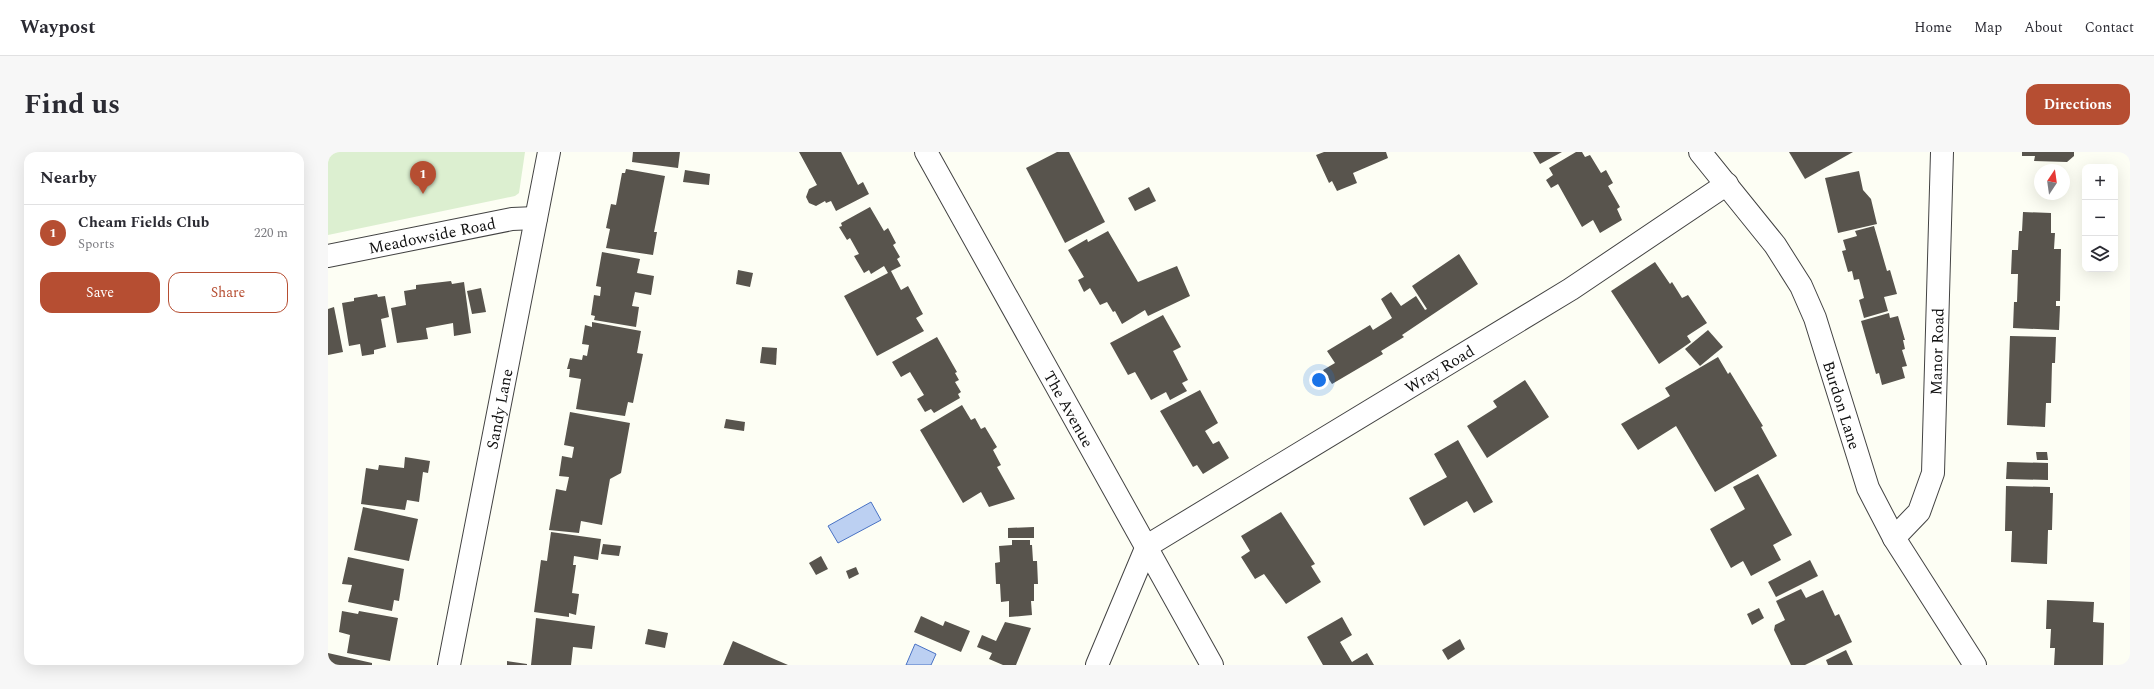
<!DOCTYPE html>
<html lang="en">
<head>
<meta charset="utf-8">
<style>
  body { margin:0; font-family:Spectral,serif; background:#f7f7f7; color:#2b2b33 }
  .controls { position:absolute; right:12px; top:12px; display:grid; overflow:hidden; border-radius:8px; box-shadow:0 4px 16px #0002 }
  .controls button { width:36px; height:36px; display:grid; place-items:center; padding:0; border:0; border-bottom:1px solid #e1e1e2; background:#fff; color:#2b2b33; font:20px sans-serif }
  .compass { position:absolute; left:1706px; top:12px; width:36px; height:36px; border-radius:50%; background:#fff; box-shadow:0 4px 16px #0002; rotate:13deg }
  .you { position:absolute; left:991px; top:228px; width:14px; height:14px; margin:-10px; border:3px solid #fff; border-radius:50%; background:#1a73e8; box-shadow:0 0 0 6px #1a73e833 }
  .badge { display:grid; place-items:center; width:26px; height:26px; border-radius:50%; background:#b64e32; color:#fff; font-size:13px; font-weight:700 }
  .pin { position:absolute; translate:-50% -33px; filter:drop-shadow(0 1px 2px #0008) }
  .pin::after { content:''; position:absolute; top:21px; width:14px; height:12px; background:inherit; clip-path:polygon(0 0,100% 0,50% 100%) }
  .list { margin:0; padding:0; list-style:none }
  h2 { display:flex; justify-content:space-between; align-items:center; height:52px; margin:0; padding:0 16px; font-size:17px }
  h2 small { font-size:13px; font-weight:400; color:#7c7c81 }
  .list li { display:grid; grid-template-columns:26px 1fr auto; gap:12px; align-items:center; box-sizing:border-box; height:56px; padding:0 16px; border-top:1px solid #e1e1e2 }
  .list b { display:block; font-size:15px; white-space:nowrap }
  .list p { margin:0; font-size:13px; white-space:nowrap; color:#7c7c81 }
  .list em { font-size:13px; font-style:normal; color:#7c7c81 }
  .actions { display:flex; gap:8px; padding:12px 16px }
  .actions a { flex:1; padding:9px 0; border:1px solid #b64e32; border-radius:12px; text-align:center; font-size:14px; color:#b64e32 }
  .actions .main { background:#b64e32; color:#fff }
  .icon { flex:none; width:22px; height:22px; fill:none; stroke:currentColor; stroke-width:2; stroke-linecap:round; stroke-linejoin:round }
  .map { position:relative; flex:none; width:1802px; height:513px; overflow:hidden; border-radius:12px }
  header { display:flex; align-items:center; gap:24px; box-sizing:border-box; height:56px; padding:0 20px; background:#fff; border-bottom:1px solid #e1e1e2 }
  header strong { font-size:19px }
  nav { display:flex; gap:22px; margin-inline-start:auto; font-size:14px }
  .intro { display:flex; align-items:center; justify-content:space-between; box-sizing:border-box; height:96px; padding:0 24px }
  h1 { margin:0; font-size:28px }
  .button { padding:10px 18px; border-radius:12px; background:#b64e32; color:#fff; font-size:14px; font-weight:700 }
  main { display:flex; gap:24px; padding:0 24px }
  aside { flex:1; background:#fff; border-radius:12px; box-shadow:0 4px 16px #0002 }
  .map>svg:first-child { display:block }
  .pitch { fill:#dcefd0 }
  .water { fill:#bcd0f2; stroke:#4972c4 }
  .building { fill:#58544d }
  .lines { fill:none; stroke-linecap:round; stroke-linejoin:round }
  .minor-casing { stroke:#434343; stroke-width:24 }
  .tertiary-casing { stroke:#434343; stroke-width:24 }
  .minor { stroke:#fff; stroke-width:22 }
  .tertiary { stroke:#fff; stroke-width:22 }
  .labels { text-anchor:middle; stroke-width:4; stroke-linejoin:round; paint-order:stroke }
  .street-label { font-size:16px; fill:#101010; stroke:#fff }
</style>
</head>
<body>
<header>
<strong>Waypost</strong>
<nav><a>Home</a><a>Map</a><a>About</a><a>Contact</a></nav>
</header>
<div class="intro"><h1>Find us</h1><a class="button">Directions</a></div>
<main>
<aside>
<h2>Nearby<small></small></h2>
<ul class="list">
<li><span class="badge">1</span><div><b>Cheam Fields Club</b><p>Sports</p></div><em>220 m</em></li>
</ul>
<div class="actions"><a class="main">Save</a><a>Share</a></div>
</aside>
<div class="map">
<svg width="1802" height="513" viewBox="0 0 1802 513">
  <rect width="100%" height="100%" fill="#fdfef4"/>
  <polygon class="pitch" points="0,0 197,0 191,41 187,44 0,83"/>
  <g class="water">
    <polygon points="543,350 553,368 510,391 500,374"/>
    <polygon points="587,492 608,502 603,513 578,513"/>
  </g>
  <g class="building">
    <polygon points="305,0 352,0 350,16 304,10"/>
    <polygon points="471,0 513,0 530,33 535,30 541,42 508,59 503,49 498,51 497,49 488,54 481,51 478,45 481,37 489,33"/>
    <polygon points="729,0 741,0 777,70 737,91 698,16"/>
    <polygon points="996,0 1058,0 1060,6 1025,21 1029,31 1009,39 1004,29 1001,31 988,3"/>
    <polygon points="1205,0 1234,0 1212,12"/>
    <polygon points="1248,0 1254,0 1257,5 1262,3 1273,21 1278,18 1285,31 1280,34 1292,55 1289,57 1294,68 1272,81 1265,68 1254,75 1230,32 1223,36 1218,28 1225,23 1221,16"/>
    <polygon points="1461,0 1525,0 1477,27"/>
    <polygon points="1694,0 1746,0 1746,4 1739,10 1706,9 1707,4 1694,4"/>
    <polygon points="298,17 337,24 326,80 329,80 325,103 278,96 282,77 278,76 283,52 288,53 294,21 297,21"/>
    <polygon points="357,18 382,22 381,33 355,30"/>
    <polygon points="1531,19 1535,38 1543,47 1549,72 1510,81 1497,26"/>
    <polygon points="821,35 828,49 807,59 800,46"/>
    <polygon points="542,55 556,79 560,76 568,91 565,93 572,105 569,107 573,114 563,119 573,138 580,134 595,162 588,166 596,179 549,204 516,144 560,121 556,114 543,122 541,118 536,121 526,104 531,102 522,86 519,88 511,75 514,74 513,71"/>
    <polygon points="1695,60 1723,61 1723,81 1727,81 1726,97 1733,97 1732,149 1728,149 1728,154 1732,154 1731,178 1685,176 1686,150 1689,150 1690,122 1683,122 1684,98 1690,98 1691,79 1694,79"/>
    <polygon points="1546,74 1559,119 1562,118 1569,142 1556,145 1560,159 1536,166 1531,148 1536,146 1531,127 1526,128 1524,119 1520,120 1514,99 1518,98 1515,88 1529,84 1527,79"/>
    <polygon points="780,79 810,130 849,114 862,144 820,164 817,158 794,172 787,159 785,160 779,150 772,153 762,136 756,140 750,128 756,125 740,98 759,87 760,90"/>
    <polygon points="274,100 312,107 309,121 326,124 323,143 307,140 304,154 311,155 308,175 266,168 267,164 263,163 266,143 272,144 273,135 268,134"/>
    <polygon points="1131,102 1150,132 1074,183 1076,185 1053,199 1055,202 1004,232 995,218 1007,211 999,199 1042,173 1045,178 1064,166 1053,147 1063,140 1073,154 1088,144 1097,158 1099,157 1084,134"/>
    <polygon points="1327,110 1342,132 1344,130 1354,146 1360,143 1379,171 1359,184 1363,190 1331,212 1283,139"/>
    <polygon points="410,118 425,121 422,135 408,132"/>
    <polygon points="123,129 124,132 136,130 143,181 126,184 125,171 98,176 100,187 69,191 63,156 78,153 76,139 88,137 88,133"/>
    <polygon points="153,136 158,160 144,162 139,139"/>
    <polygon points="49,142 50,145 57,144 61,165 53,167 58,195 46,198 46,202 34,204 32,192 21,194 14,151 26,149 26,146"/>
    <polygon points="6,155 15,200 0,203 0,157"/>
    <polygon points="1561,161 1562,166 1570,164 1577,188 1575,188 1577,197 1574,198 1579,214 1574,215 1577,226 1554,233 1551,221 1548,222 1533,169"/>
    <polygon points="835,163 853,195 845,199 860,228 854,231 859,239 842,248 838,240 823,248 807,220 800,223 782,191"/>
    <polygon points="264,170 313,179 309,201 315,202 305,251 300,250 297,264 248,257 253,227 241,225 242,217 239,217 242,206 254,208 255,203 259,204 261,193 254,192 257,173 264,175"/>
    <polygon points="1380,178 1395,195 1372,214 1357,197"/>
    <polygon points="1682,184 1728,185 1727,211 1724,211 1723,251 1718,251 1717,275 1679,273"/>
    <polygon points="609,185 629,220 627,221 631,228 627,230 633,240 630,242 632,246 606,261 603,257 597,260 589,247 596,243 582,220 573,225 564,210"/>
    <polygon points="434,195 449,196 448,213 432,211"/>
    <polygon points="1390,205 1400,222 1402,220 1435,274 1433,275 1449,304 1387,340 1348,274 1310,298 1293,272 1342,244 1337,236"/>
    <polygon points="1197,228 1221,265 1159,306 1139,274 1169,255 1165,249"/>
    <polygon points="872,238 890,271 877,279 885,292 891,289 901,306 875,322 869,313 865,315 832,259"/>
    <polygon points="634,253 643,268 647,266 653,277 657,275 669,295 665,298 673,313 669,315 687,347 661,355 653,340 635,351 592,278"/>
    <polygon points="242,260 302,271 293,321 282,327 274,373 253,369 251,381 221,378 228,337 238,339 241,325 231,324 234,304 244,306 246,295 236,293"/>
    <polygon points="398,267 417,270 416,279 396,276"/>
    <polygon points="1130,288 1165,350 1146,361 1139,349 1096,374 1081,346 1119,325 1106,302"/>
    <polygon points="1708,300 1719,300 1720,308 1709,308"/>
    <polygon points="77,305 102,309 100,321 95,320 91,350 79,348 77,358 33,352 38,316 50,318 51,313 76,316"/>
    <polygon points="1679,310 1720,311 1720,328 1678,327"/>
    <polygon points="1430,322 1464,383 1445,393 1453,408 1423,424 1415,409 1403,416 1382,377 1417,357 1405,335"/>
    <polygon points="1678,334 1722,335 1722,341 1725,341 1724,378 1720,378 1719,412 1683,410 1684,379 1677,379"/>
    <polygon points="35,355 90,367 81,409 26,398"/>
    <polygon points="953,360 987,412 983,414 993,430 958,452 936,422 927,427 913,405 922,399 913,384"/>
    <polygon points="706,375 706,386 680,386 680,376"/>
    <polygon points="223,380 273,387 270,408 246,404 245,413 248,413 244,441 251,442 248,463 241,461 241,465 206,460 213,408 219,409"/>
    <polygon points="684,388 702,388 702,393 704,393 705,409 709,409 710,432 706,432 706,449 703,449 704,463 681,465 681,449 673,450 672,432 668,432 667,411 672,410 671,394 684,393"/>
    <polygon points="275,392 293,394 291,404 273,402"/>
    <polygon points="493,404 500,417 488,423 481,411"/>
    <polygon points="20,405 76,417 71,449 66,448 64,459 20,450 24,433 14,432"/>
    <polygon points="1482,408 1490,424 1448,445 1440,430"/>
    <polygon points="528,415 531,422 521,427 518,419"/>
    <polygon points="1473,437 1478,446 1495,438 1507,464 1511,462 1524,490 1477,513 1463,513 1446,478 1447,473 1457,468 1448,449"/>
    <polygon points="1719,448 1766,450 1765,470 1776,471 1775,513 1726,513 1727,496 1722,496 1723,477 1718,477"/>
    <polygon points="1431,456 1436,466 1424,473 1419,462"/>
    <polygon points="14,459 30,462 31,459 70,466 62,509 19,501 22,483 11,480"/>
    <polygon points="593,464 615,474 617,469 642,479 633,500 586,480"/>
    <polygon points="1014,465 1024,483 1012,490 1024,510 1039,501 1046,513 995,513 979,485"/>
    <polygon points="208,466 267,474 264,497 245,495 243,513 203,513"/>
    <polygon points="677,470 703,476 688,513 675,513 661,507 664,501 649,495 654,483 668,489"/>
    <polygon points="320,477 340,481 337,496 317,492"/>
    <polygon points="1132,487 1137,497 1120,508 1114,498"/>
    <polygon points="405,489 460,513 395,513"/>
    <polygon points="1518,498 1525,513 1500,513 1498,508"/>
    <polygon points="0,501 44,511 44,513 0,513"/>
    <polygon points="179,509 199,512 199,513 179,513"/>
  </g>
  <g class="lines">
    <g class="minor-casing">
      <g id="minor">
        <path id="s1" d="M598,0L884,513"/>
        <path id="s2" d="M0,104L184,67L208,66"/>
        <path id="s3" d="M1566,386L1591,360L1605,321L1614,0"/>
        <path id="s4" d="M769,513L819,394L1243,137L1399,32"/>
      </g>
    </g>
    <g class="tertiary-casing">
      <g id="tertiary">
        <path id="s5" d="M1372,0L1447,93L1473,134L1487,166L1540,336L1566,386L1647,513"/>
        <path id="s6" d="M121,513L221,0"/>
      </g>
    </g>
    <use href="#minor" class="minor"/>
    <use href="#tertiary" class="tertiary"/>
  </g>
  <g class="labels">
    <g class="street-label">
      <text dy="6" stroke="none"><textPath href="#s2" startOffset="106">Meadowside Road</textPath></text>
      <text dy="6" stroke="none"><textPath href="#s3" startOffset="199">Manor Road</textPath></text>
      <text dy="6" stroke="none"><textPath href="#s4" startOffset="471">Wray Road</textPath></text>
      <text dy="6" stroke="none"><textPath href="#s5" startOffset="294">Burdon Lane</textPath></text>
      <text dy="6" stroke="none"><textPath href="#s1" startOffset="294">The Avenue</textPath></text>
      <text dy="6" stroke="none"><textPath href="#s6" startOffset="261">Sandy Lane</textPath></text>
    </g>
  </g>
</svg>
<div class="controls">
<button>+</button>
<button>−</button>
<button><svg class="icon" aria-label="layers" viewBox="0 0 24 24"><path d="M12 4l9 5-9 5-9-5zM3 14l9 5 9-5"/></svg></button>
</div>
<svg class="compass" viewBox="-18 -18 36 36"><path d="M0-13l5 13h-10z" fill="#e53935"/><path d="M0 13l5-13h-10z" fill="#7c7c81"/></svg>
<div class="you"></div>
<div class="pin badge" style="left:95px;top:42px">1</div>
</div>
</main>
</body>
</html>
